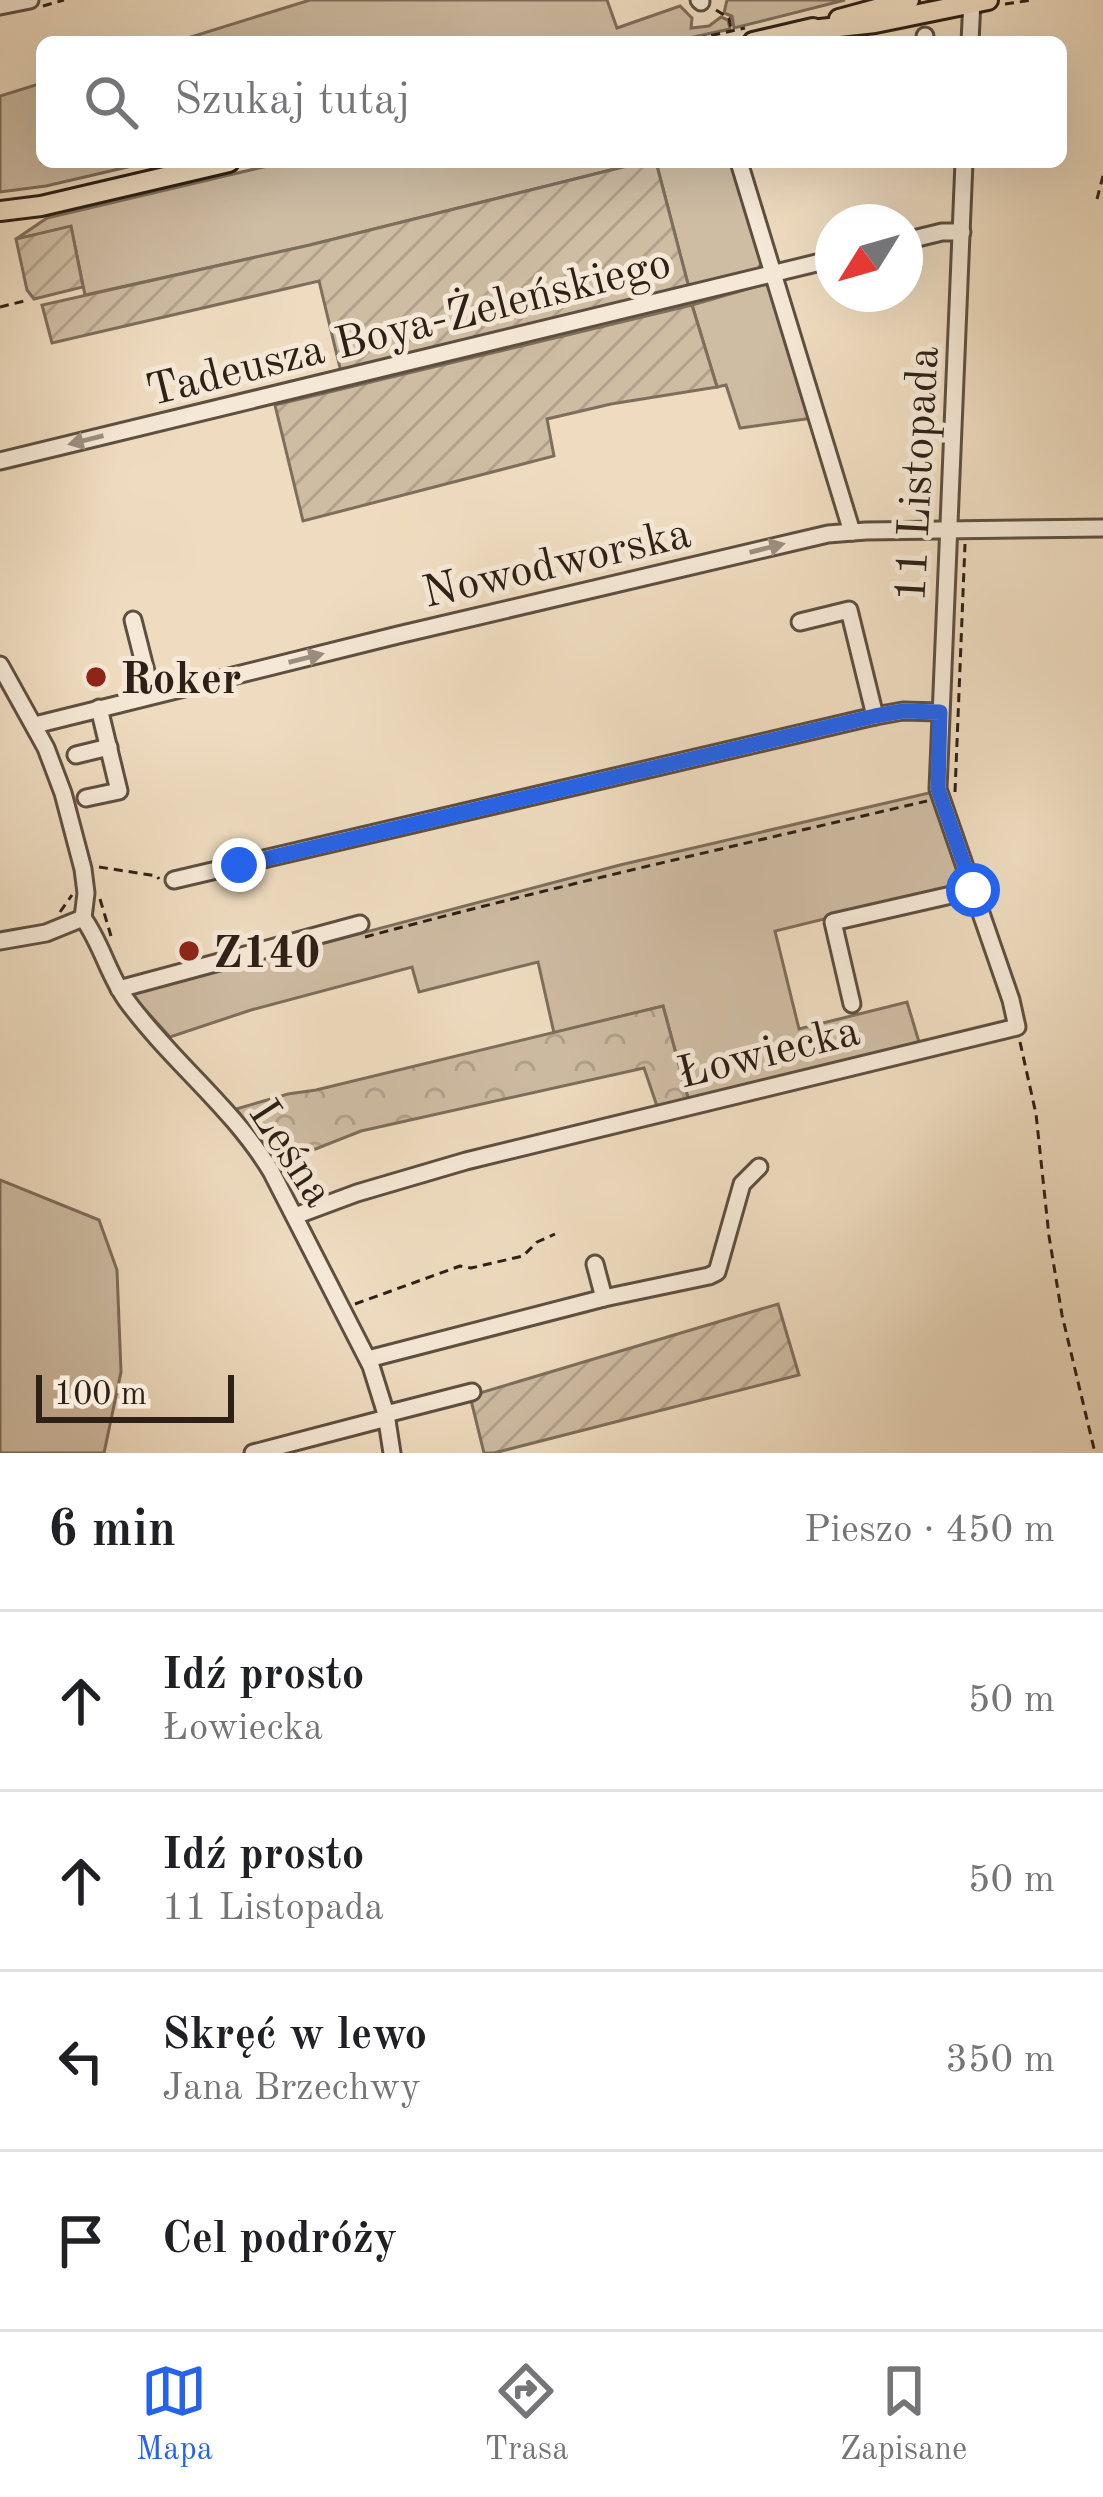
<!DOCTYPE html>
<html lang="pl">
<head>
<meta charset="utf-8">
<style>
  body { margin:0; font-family:"Old Standard TT",serif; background:#f2f2f2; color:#202124 }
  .compass { position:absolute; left:815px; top:204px; width:108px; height:108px; border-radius:50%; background:#fff; box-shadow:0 12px 48px #0002; rotate:233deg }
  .scale { position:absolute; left:36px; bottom:30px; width:198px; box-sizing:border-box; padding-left:12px; border:6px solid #2d2016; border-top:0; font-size:33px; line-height:42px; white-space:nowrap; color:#2d2016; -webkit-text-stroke:9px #f5e8d6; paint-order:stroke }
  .stop { position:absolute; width:36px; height:36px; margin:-27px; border:9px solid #2563eb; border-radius:50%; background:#fff }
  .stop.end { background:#2563eb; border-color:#fff; box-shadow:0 3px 12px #0008 }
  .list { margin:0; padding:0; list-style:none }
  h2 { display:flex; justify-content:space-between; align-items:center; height:156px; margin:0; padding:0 48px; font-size:51px }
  h2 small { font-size:39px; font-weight:400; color:#757577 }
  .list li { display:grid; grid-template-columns:78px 1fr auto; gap:36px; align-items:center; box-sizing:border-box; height:180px; padding:0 48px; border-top:3px solid #e0e0e0 }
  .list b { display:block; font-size:45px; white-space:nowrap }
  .list p { margin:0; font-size:39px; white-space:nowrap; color:#757577 }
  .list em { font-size:39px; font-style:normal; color:#757577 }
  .icon { flex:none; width:66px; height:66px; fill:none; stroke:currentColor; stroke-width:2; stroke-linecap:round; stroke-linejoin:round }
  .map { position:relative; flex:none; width:1103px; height:1453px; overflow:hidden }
  .search { position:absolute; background:#fff; box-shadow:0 12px 48px #0002; left:36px; right:36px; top:36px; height:132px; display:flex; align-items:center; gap:30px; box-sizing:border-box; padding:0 42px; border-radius:18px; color:#757577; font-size:45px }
  .sheet { height:876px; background:#fff }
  nav { display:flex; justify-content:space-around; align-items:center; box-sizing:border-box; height:168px; border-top:3px solid #e0e0e0; background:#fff; font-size:33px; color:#757577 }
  nav a { display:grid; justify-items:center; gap:6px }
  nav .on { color:#2563eb }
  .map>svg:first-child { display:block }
  .grass { fill:#cebca3; stroke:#7e6e5c; stroke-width:3 }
  .forest { fill:url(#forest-crowns); stroke:#7e6e5c; stroke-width:3 }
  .garden { fill:url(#garden-furrows); stroke:#7e6e5c; stroke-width:3 }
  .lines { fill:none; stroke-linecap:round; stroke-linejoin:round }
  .minor-casing { stroke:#5e4f40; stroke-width:21 }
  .major-casing { stroke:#2d2016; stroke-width:24 }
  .path { stroke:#2d2016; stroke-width:3; stroke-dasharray:9 6; stroke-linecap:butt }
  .minor { stroke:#f5e8d6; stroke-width:15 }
  .major { stroke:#efdcc0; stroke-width:18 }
  .oneway { fill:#9b8e80 }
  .route { stroke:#2563eb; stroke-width:15 }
  .poi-dot { fill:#8f2418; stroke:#f5e8d6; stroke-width:4.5 }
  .labels { text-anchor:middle; stroke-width:10; stroke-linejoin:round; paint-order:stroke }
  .street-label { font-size:45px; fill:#2d2016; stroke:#f5e8d6 }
  .poi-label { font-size:45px; font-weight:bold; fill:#2d2016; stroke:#f5e8d6; text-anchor:start }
</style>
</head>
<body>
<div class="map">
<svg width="1103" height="1453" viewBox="0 0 1103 1453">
  <defs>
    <pattern id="forest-crowns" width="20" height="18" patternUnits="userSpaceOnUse" patternTransform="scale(3)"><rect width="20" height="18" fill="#cebca3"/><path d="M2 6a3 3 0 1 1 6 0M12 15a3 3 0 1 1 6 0" fill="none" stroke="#b1a18c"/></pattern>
    <pattern id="garden-furrows" width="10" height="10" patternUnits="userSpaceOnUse" patternTransform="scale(3)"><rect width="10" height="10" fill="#cebca3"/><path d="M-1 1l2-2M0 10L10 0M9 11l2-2" fill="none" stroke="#b1a18c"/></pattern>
  </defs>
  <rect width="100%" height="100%" fill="#efdcc0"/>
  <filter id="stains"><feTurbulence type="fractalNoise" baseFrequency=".00167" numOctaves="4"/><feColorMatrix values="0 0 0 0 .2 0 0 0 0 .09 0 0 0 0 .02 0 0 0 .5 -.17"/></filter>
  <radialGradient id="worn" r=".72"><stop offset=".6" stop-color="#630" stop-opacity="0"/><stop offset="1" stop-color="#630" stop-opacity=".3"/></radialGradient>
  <g class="grass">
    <polygon points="310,0 607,0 617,28 680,6 692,18 691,28 709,26 721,17 728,20 730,29 671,42 175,42"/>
    <polygon points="727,0 845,0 734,28 732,16 724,13"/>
    <polygon points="42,83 42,162 149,162 46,186 0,192 0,96"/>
    <polygon points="284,162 643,162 310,245 85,295 71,227 16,239 47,218"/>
    <polygon points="656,162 733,162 764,257 757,272 689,288"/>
    <polygon points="765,284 772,289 813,418 740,428 726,385 717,387 692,305"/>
    <polygon points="933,792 963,885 775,931 799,1029 907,1002 919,1042 689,1102 663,1006 554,1033 538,962 419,992 412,967 251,1010 170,1037 131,994 620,865"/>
    <polygon points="0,1180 99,1220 117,1270 121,1372 104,1453 0,1453"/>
  </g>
  <polygon class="forest" points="663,1006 689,1102 658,1109 644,1068 361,1131 295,1157 281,1167 236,1109 288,1094 316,1090"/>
  <g class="garden">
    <polygon points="643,162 656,162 689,288 341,372 319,281 52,343 42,305 310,245"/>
    <polygon points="71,226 83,287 34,299 27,290 16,239"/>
    <polygon points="692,305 717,387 611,404 547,419 554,456 303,521 275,405"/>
    <polygon points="778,1304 799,1375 494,1453 484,1453 470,1396"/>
  </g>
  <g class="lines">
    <g class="minor-casing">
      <g id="minor">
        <polyline points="699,0 701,2"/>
        <polyline points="0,6 30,0"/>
        <polyline points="925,42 925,36"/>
        <polyline points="970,42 972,0"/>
        <polyline points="739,162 852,532"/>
        <polyline points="905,241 942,232 962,232"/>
        <polyline points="0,461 833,259"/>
        <polyline points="133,620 152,695"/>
        <polyline points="800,622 849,610 875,716"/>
        <polyline points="0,665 46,748 63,793 83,869 86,893 83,918"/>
        <polyline points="35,725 398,635 828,534 866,531 1103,528"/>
        <polyline points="76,755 109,747"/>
        <polyline points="86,798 119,791 99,708"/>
        <polyline points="174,880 875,716 903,711 940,712"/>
        <path d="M83,918C102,944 108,975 127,1001C171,1061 232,1107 271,1171L371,1366L386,1414L392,1453"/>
        <polyline points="0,941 46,933 83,918"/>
        <polyline points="119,989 360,924"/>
        <polyline points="852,1004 833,922 973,890"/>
        <polyline points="295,1216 357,1193 466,1161 1017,1027 1011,1000 938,789 964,162"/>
        <polyline points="604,1298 709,1276 717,1272 742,1184 759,1167"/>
        <polyline points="368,1359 604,1298 595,1264"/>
        <polyline points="386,1414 472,1392"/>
        <polyline points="253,1453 387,1418"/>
      </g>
    </g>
    <g class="major-casing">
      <g id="major">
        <polyline points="839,19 909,0"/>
        <polyline points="802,31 875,23 988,0"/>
        <polyline points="753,42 813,28"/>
        <polyline points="0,211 41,206 229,162"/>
      </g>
    </g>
    <g class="path">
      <polyline points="1005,4 1033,0"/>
      <polyline points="43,6 64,0"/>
      <polyline points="716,10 729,18 731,29"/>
      <polyline points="682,42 745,28"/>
      <polyline points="1097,199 1103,176"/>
      <polyline points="0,307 24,301"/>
      <polyline points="955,792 965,544"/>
      <polyline points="99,867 157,876 159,879"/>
      <polyline points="100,899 111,936"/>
      <polyline points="60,912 72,895"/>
      <path d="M365,937C551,887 739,845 927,801"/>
      <polyline points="1020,1042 1036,1114 1049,1236 1062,1315 1095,1453"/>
      <polyline points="355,1304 460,1266 471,1268 523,1256 537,1242 555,1234"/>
    </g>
    <use href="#minor" class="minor"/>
    <use href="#major" class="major"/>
  </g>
  <defs><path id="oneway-solid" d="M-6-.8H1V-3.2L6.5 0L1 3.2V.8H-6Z" transform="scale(3)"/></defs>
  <g class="oneway">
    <use href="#oneway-solid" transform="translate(86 440) rotate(166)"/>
    <use href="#oneway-solid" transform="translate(767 548) rotate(-14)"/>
    <use href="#oneway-solid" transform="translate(306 658) rotate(-14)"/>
  </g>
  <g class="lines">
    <polyline class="route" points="239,865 875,716 903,711 940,712 938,789 973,890"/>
  </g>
  <g class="poi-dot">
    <circle cx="96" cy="677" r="12"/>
    <circle cx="189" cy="951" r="12"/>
  </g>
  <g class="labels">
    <g class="street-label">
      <text transform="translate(408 325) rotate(-14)" y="16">Tadeusza Boya-Żeleńskiego</text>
      <text transform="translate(915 474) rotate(-87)" y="16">11 Listopada</text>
      <text transform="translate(556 561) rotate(-13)" y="16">Nowodworska</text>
      <text transform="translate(768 1050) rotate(-14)" y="16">Łowiecka</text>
      <text transform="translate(293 1152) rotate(57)" y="16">Leśna</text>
    </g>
    <g class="poi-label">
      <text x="120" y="693">Roker</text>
      <text x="213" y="967">Z140</text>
    </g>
  </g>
  <rect width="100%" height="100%" filter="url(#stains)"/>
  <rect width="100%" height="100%" fill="url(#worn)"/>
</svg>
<svg class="compass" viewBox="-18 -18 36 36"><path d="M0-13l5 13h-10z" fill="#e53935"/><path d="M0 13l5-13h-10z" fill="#757577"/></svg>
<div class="scale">100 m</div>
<div class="stop" style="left:973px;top:890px"></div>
<div class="stop end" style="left:239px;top:865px"></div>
<div class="search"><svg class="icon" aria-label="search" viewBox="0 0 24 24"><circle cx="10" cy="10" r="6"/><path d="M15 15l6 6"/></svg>Szukaj tutaj</div>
</div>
<section class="sheet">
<h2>6 min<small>Pieszo · 450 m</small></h2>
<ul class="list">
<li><svg class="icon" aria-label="ahead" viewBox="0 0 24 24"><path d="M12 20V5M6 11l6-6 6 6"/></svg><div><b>Idź prosto</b><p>Łowiecka</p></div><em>50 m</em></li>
<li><svg class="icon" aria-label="ahead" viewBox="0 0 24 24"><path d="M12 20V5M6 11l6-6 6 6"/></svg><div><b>Idź prosto</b><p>11 Listopada</p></div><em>50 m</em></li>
<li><svg class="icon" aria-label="left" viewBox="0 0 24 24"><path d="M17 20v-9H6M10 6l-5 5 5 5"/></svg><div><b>Skręć w lewo</b><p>Jana Brzechwy</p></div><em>350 m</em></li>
<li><svg class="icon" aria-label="arrive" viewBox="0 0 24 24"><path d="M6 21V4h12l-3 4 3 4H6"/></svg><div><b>Cel podróży</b></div></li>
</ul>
</section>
<nav>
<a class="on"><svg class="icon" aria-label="map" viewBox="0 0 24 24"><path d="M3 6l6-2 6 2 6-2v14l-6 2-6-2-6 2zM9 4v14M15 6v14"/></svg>Mapa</a>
<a><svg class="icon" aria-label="directions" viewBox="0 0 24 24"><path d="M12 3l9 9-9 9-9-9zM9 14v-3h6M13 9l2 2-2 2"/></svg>Trasa</a>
<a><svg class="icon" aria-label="saved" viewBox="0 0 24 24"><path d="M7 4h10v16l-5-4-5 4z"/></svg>Zapisane</a>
</nav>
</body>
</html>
